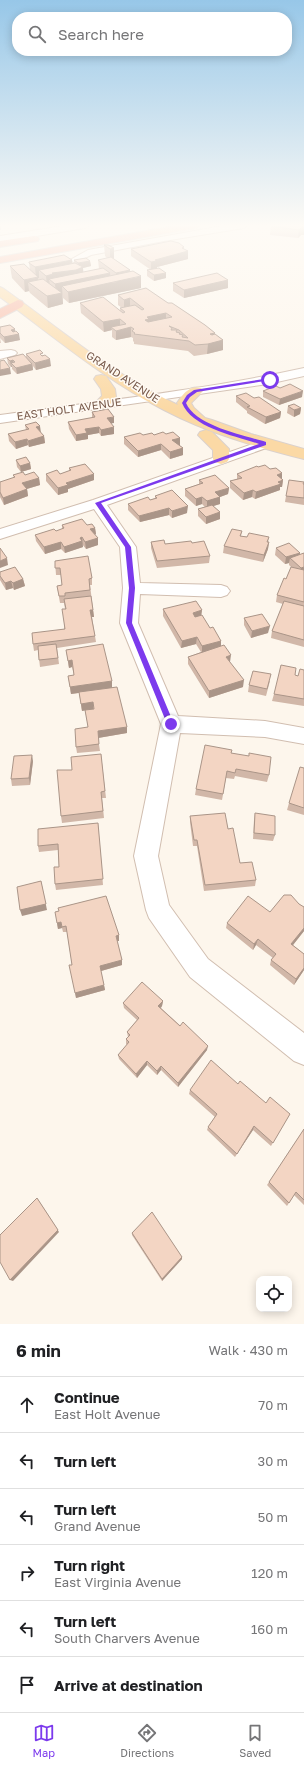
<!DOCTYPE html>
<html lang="en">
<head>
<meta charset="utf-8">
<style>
  body { margin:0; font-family:"Golos Text",sans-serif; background:#f6f6f6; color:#202124 }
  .controls { position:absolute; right:12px; bottom:12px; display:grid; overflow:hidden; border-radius:8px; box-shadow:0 2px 10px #0003 }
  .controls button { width:36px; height:36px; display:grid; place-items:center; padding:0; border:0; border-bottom:1px solid #e0e0e0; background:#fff; color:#202124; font:20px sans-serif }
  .stop { position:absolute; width:12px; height:12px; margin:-9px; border:3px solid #7c3aed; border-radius:50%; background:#fff }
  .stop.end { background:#7c3aed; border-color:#fff; box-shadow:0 1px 4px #0008 }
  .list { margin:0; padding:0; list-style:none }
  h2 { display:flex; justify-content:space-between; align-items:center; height:52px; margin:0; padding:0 16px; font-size:17px }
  h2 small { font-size:13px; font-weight:400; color:#757577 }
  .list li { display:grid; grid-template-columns:26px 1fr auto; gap:12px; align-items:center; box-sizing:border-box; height:56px; padding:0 16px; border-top:1px solid #e0e0e0 }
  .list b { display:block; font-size:15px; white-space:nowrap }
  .list p { margin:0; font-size:13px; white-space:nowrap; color:#757577 }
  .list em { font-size:13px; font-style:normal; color:#757577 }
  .icon { flex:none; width:22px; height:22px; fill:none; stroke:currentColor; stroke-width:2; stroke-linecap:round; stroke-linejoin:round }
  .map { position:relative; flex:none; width:304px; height:1324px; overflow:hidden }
  .search { position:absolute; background:#fff; box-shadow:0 2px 10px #0003; left:12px; right:12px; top:12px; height:44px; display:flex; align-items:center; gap:10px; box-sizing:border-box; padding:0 14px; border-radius:16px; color:#757577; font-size:15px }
  .sheet { height:388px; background:#fff }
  nav { display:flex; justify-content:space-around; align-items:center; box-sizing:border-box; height:56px; border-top:1px solid #e0e0e0; background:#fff; font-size:11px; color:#757577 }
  nav a { display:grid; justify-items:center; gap:2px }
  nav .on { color:#7c3aed }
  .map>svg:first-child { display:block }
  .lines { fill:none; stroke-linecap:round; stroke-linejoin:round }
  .minor-casing { stroke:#d1beb0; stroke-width:2 }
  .major-casing { stroke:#dad1cd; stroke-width:2 }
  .highway-casing { stroke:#dad1cd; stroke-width:2 }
  .minor { fill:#fff; fill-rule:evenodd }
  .major { fill:#fbd9a5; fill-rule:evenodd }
  .highway { fill:#f7b7a3; fill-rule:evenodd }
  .wall { fill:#d1b7a8 }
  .shaded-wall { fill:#aa9588 }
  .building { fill:#f3d5c3; stroke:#aa9588; fill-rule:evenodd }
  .route { fill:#7c3aed }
  .labels { text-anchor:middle; stroke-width:3; stroke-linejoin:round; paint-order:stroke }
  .far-street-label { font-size:11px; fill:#7a5c4d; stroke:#fffaf3 }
</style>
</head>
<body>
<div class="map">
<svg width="304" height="1324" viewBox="0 0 304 1324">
  <rect width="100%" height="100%" fill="#fdf6ec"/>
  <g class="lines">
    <g class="minor-casing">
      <g id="minor">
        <polygon points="69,225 89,225 85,228 0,242 0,236"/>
        <polygon points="228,225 248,225 244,228 164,241 91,255 75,263 70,260 88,250"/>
        <polygon points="11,350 15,351 17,353 15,355 0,359 0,351"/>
        <path d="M304,368V376L268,384L0,423V415C101,401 204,390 304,368Z"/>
        <polygon points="264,440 269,441 271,444 269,447 107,505 136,547 140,583 221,585 227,587 230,591 227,595 221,597 140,594 138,623 178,716 265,721 304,728 304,744 265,737 180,733 158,856 169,905 208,959 304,1033 304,1065 294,1061 190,977 149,918 146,910 134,856 161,724 120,623 123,588 120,547 94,509 0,539 0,529 93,500"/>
      </g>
    </g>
    <g class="major-casing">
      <g id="major">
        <path d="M0,287L4,289C60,329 115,376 178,405L177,403C183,394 189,385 201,388L203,391L191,403L194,408L205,418L212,420L251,434L304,449V459C256,447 208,433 164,410C105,380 53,336 0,297Z"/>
        <path d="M101,375L106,376L115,389L116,397C111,405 104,411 95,408L93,405L102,396L101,389L94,379L96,376Z"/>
        <polygon points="206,430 212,432 229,449 229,459 227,462 221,464 215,462 213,459 213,450 198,435 200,432"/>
      </g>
    </g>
    <g class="highway-casing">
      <g id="highway">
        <polygon points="179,225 201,225 196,228 0,263 0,257"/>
        <polygon points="34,236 38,237 39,239 38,241 0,247 0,241"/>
        <polygon points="18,300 22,301 24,304 22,307 0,318 0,309"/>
      </g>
    </g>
    <use href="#minor" class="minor"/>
    <use href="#major" class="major"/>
    <use href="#highway" class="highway"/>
  </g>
  <g class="wall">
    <polygon points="304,225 304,235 301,235 298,238 270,235 271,226"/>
    <polygon points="104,245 108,245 114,259 130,270 130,272 141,288 69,303 63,298 62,294 63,304 48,308 30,293 29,291 25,292 12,278 10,266 30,270 29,263 74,263 74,260 90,261 91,266 83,268 83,272 99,269 98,260 107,258 105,256"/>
    <polygon points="131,249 184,249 188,251 188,259 157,267 157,269 166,273 166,278 154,281 147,276 147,270 151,270 131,256"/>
    <polygon points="228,280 228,288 184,298 173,291 173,283"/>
    <polygon points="118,295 168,303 223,340 223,350 207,354 194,356 188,351 134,344 134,342 133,341 133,338 131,337 116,340 112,337 112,330 104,332 81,313 80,303 120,310 120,308 122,308 118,305"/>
    <polygon points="0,327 15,331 20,340 5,343 0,338 1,343 0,343"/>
    <polygon points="26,354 43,355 51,366 36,370 33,366 33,370 17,374 12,369 12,367 11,367 8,364 7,358 26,358"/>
    <polygon points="280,388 302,397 279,405 263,397 263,391"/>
    <polygon points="236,396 254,398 281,412 280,418 265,424 247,413 247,411 236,402"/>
    <polygon points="288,406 301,408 300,414 294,417 287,413"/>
    <polygon points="92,412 114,423 111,423 114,434 101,436 99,433 88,435 88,439 76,441 69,429 68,422 92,418"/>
    <polygon points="25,425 41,433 44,436 45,443 29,447 28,445 16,449 9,441 8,434 26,430"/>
    <polygon points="166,434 180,438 180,445 179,445 183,448 183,455 170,459 161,450 138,457 124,444 124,437"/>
    <polygon points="16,460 30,463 31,469 21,472 17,467"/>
    <polygon points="258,467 283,480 282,487 280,487 280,490 255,499 252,497 243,500 230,488 230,481 237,479 237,474"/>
    <polygon points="69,468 94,480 68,489 68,492 58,495 46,481 46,474 60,474 69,471"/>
    <polygon points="13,475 25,475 39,478 40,485 27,489 28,496 4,505 0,497 0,482 14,478"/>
    <polygon points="199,480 229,488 228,494 220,497 220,504 213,506 220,512 220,519 206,524 198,516 198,509 205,507 202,504 196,506 185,496 185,489 199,484"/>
    <polygon points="303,484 304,484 304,505 285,502 286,496"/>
    <polygon points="155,496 187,513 172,518 169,515 140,522 128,510 128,504 150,500 155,498"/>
    <polygon points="62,525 87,525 95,528 96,534 95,535 98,545 86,549 82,544 83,547 65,553 61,549 45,554 36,541 35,535 56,531 62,529"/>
    <polygon points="242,531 241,536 247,537 269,537 268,542 269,542 268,549 263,562 223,553 224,546"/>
    <polygon points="151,542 165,544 192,543 210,556 209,563 157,568 151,548"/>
    <polygon points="276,548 300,553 300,555 304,553 304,647 271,638 272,631 283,604 276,602 277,595 286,579 291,567 289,565 289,563 285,564 275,555"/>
    <polygon points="55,561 92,578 92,585 90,585 94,617 92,617 95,636 96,642 57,648 59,664 40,667 38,650 34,651 33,644 64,629 65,609 64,603 60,603 57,586 62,585 61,575 56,575"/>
    <polygon points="0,572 23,579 25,586 14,590 13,588 6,590 0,580"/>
    <polygon points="163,609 202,610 201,615 210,628 221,641 221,646 243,687 209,698 188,664 188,657 201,652 196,644 181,648 163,616"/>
    <polygon points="244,618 268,633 251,638 244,625"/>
    <polygon points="66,650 112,681 112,687 127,727 127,733 98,738 100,751 77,753 76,747 88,727 85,710 82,711 79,693 71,694 68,676 74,675 72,667 69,668"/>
    <polygon points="304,670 304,706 272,701 274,694 295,675 298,676"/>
    <polygon points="270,681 266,696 248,692 249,685"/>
    <polygon points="232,753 269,775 267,782 235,776 234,779 226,778 222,800 195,795 196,789"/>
    <polygon points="101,754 106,798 102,798 104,818 62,823 61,816 72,770"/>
    <polygon points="33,761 30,785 12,786 11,779"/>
    <polygon points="304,768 304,815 287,810 289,803"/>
    <polygon points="255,813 275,835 273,841 253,839 254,820"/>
    <polygon points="190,816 228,829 240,863 256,880 255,886 204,891 197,846 193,846 190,822"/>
    <polygon points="98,823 103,885 56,890 55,884 59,867 58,850 39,852 38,846"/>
    <polygon points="299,904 304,907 304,931 293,945 304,954 304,970 294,985 270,965 271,960 273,958 256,945 253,950 226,928 227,923"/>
    <polygon points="57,923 119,935 119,941 117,941 122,960 122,965 101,971 105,990 76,998 72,965 67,932 63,932 62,928 58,929"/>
    <polygon points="163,1001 162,1006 161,1008 207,1050 178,1087 161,1070 157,1075 147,1065 137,1078 119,1059 118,1055 127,1045 126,1044 126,1039 128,1037 127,1032 137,1020 124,1008 123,1003"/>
    <polygon points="238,1084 266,1103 290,1114 271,1146 253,1130 235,1157 207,1130 208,1127 215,1117 189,1094 190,1090"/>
    <polygon points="304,1129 304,1205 294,1195 287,1206 267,1185"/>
    <polygon points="132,1233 182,1259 162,1281 132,1235"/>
  </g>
  <g class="shaded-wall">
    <polygon points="0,225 5,225 5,226 1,226 1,230 0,230"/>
    <polygon points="54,225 66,225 54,227"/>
    <polygon points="302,227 304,227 304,235 301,235 298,238 299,230"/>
    <polygon points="184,247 184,252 188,251 188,259 157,267 157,269 151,270 151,262 155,260 182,248"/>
    <polygon points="114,248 114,259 110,260 110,249"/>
    <polygon points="72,260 73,270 78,269 78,263 90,261 91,266 83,268 84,278 110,273 111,283 117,282 116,273 130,270 130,279 141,276 141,288 69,303 68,292 62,286 63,304 48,308 47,296 56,294 55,284 49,279 50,286 47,287 46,276 39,270 39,278 38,278 39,289 28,282 29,291 25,292 24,280 36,278 35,267"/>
    <polygon points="166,273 166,278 154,281 154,275"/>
    <polygon points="228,280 228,288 184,298 184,290"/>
    <polygon points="130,298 130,308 124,309 124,300"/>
    <polygon points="166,313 166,322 149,326 145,320 147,317"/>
    <polygon points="120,319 120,328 111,327 112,330 104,332 103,322"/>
    <polygon points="131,327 131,337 116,340 116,331"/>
    <polygon points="15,329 15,334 19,334 20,340 5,343 4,337 11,330"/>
    <polygon points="215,333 214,342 223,340 223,350 207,354 208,344 210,334"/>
    <polygon points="50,359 51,366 36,370 35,363"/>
    <polygon points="13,360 14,366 11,363 12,367 11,367 10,361"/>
    <polygon points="32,364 33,370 17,374 16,368"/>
    <polygon points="10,368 11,374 0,376 0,370"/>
    <polygon points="303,391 302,397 279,405 280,399"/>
    <polygon points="301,408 300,414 294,417 294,410"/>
    <polygon points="281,412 280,418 265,424 266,417"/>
    <polygon points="114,417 114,423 108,424 107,418"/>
    <polygon points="40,426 41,433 36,427"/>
    <polygon points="99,427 99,433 88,435 88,439 76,441 76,435 85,429"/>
    <polygon points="114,427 114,434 101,436 101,430"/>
    <polygon points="44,436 45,443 29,447 28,441"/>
    <polygon points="180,438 180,445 172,447 172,440"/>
    <polygon points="27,439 28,445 16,449 15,442"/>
    <polygon points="161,444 161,450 138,457 138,451"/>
    <polygon points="183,448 183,455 170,459 170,452"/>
    <polygon points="30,463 31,469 21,472 20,466"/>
    <polygon points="282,473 282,480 277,475"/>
    <polygon points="94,474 94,480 68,489 68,492 58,495 58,488 66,483"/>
    <polygon points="39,478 40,485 23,490 22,483"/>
    <polygon points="283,480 282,487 280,487 280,490 255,499 256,492"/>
    <polygon points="229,488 228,494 220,497 220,504 207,508 207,501 215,492"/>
    <polygon points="27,489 28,496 4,505 3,498"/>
    <polygon points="253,490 252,497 243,500 244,493"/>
    <polygon points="202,497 202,504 196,506 196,499"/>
    <polygon points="188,506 187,513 172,518 172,511"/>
    <polygon points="169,508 169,515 140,522 139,516"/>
    <polygon points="220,512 220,519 206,524 206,517"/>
    <polygon points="95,528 96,534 91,536 90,529"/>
    <polygon points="82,537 83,547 65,553 64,547"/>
    <polygon points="98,538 98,545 86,549 85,542"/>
    <polygon points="61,542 61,549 45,554 44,547"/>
    <polygon points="269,542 268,549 263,562 264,555"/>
    <polygon points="300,553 299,560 290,558 289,563 285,564 286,557"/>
    <polygon points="7,558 8,565 0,568 0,569 0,561"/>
    <polygon points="304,567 304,573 300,575 301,568"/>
    <polygon points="23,579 25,586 14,590 13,583"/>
    <polygon points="11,581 13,588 6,590 5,583"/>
    <polygon points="90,610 93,610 94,617 91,617"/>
    <polygon points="202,610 201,617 192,619 193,613"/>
    <polygon points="270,626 268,633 251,638 252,631"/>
    <polygon points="197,637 196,644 181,648 182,641"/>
    <polygon points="221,641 221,648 202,653 202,646"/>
    <polygon points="231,655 230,662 226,657"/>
    <polygon points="72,660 72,667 69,668 68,661"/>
    <polygon points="244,680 243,687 209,698 209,691"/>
    <polygon points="112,681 112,688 71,694 70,687"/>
    <polygon points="93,702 93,709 82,711 81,704"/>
    <polygon points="127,727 127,733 98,738 98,731"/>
    <polygon points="32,755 33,761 30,785 29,778"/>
    <polygon points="41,881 47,910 22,916 20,910"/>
    <polygon points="61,922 62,928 58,929 57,923"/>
    <polygon points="304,928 304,931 289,950 291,944"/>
    <polygon points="119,935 119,941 117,941 116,936"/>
    <polygon points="258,939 256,945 253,950 254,944"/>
    <polygon points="122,960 122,965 101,971 100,966"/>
    <polygon points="304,968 304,970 294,985 296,979"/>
    <polygon points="104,985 105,990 76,998 75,993"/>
    <polygon points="163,1001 162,1006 158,1011 158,1006"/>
    <polygon points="208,1046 207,1050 178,1087 178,1083"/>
    <polygon points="147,1061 147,1065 137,1078 136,1074"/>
    <polygon points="161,1066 161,1070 157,1075 157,1071"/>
    <polygon points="254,1126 253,1130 235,1157 237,1154"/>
    <polygon points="37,1198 59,1232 13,1281 10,1280"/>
    <polygon points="182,1257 182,1259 162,1281 162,1279"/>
  </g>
  <g class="building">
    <polygon points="272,225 304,225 304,227 302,227 299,230 271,226"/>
    <polygon points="171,241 179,243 184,247 182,248 188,251 155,260 157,261 151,262 131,249"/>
    <polygon points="104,245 108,245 114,248 110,249"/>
    <polygon points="64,255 72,260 35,267 29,263 29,262"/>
    <polygon points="111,257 130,270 116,273 98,260"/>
    <polygon points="86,258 90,261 78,263 74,260"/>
    <polygon points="75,263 83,267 76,270 52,273 53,274 46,276 39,270"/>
    <polygon points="24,264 38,277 24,280 10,266"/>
    <polygon points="103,268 110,273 55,284 49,279"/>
    <polygon points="159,268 166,273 154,275 147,270"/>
    <polygon points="133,271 141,276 68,292 62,286"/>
    <polygon points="217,273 228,280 184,290 173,283"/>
    <polygon points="43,279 62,293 47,296 28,282"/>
    <path d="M146,288L168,303H172L205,325L215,333L210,334L212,335L215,334L223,340L208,344L195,345L189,341L134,334L135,333L132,331L134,329L131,327L116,331L111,327L126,324L120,319L103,322L80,303L103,297L123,313L125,312L120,308L135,305L142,310L144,309L130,298L124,300L118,295ZM166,313L172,317L148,322L145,320L149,319L147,317ZM169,326L179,330L188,338L182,337L183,335L179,334L180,333L176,332L177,330H171L172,328Z"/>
    <polygon points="10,325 15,329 11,330 13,332 16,331 19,334 4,337 0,333 0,327"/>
    <polygon points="40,350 43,353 40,354 42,356 45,355 50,359 35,363 26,354"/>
    <polygon points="23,354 32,364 16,368 11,363 15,362 13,360 10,361 7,358"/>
    <polygon points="4,360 10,368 0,370 0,361"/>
    <polygon points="290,384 303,391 280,399 263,391 276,386 280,388"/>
    <polygon points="246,393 254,398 259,397 281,412 266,417 247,407 250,406 236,396"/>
    <polygon points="294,404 301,408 294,410 288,406"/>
    <polygon points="108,409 114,417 107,418 114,427 101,430 99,427 85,429 87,433 76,435 68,422 95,417 92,412"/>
    <polygon points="36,422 40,426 36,427 44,436 28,441 27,439 15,442 8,434 29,429 25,425"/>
    <polygon points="163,432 166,434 173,432 180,438 172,440 183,448 170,452 161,444 138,451 124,437 140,433 143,435 152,433 154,435"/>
    <polygon points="26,457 30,463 20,466 16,460"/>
    <polygon points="85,464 94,474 66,483 68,485 58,488 46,474 57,470 60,474 71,470 69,468"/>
    <polygon points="265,465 270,469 276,468 282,473 277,475 283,480 278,482 281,484 256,492 253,490 244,493 230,481 242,478 237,474 257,466 258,467"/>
    <polygon points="23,472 25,475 34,472 39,478 22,483 27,489 3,498 0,492 0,482 15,477 13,475"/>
    <polygon points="215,475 229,488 215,492 220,497 207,501 202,497 196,499 185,489 203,483 199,480"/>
    <polygon points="289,480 304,482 303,484 304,484 304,498 286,496"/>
    <polygon points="172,490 188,506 172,511 169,508 139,516 128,504 148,497 150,500 157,498 155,496"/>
    <polygon points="212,505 220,512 206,517 198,509"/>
    <polygon points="82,519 87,525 92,524 95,528 90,529 98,538 85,542 82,537 80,538 82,541 64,547 61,542 44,547 35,535 54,529 56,531 64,528 62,525"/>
    <polygon points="232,529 242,531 240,536 247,537 249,533 269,537 267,542 269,542 264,555 224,546"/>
    <polygon points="164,540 165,544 191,541 192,543 204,541 210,556 157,561 151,542"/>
    <polygon points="289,543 300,553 286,557 276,548"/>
    <polygon points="0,548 7,558 0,561"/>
    <polygon points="304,553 304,567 301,568 290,558"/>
    <polygon points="88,556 92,578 89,579 90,590 65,593 65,596 59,596 57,586 62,585 60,568 55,568 55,561"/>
    <polygon points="15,567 23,579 13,583 11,581 5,583 0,576 0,572"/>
    <polygon points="291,567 304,570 304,602 277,595 284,578 286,579"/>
    <polygon points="91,596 93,610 90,610 95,636 33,644 32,633 65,629 62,609 66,609 64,599"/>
    <polygon points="196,601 202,610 193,613 195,617 202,615 210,628 213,627 221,641 202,646 197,637 182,641 163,609"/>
    <polygon points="284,601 304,606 304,640 272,631"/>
    <polygon points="262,614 270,626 252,631 244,618"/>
    <polygon points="56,644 58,658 39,660 38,646"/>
    <polygon points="103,644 112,681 70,687 68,676 74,675 72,660 68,661 66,650"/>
    <polygon points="224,645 231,655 226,657 244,680 209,691 188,657"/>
    <polygon points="281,665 296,668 295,675 298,676 300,669 304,670 304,699 274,694"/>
    <polygon points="253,671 271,674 267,689 249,685"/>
    <polygon points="117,687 127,727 98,731 99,744 76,747 75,729 88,727 85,710 94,709 93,702 81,704 79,692"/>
    <polygon points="205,745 232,750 231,753 249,756 249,753 271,757 269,775 236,769 235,773 227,771 223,794 196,789"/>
    <polygon points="101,754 105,791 101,792 103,811 61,816 57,770 72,770 71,757"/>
    <polygon points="32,755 29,778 11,779 14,756"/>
    <polygon points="300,767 304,768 304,808 289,803"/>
    <polygon points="225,813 228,829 233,828 240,863 252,862 256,880 205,885 197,840 194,840 190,816"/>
    <polygon points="255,813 275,816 275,835 254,833"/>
    <polygon points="98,823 103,879 55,884 54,867 59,867 58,844 38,846 38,829"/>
    <polygon points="41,881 46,904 20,910 17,887"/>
    <polygon points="284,895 291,895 299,904 304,907 304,928 291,944 304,954 304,968 296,979 271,960 276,954 258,939 254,944 227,923 248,896 270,912"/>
    <polygon points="106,896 119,935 116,936 122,960 100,966 104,985 75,993 69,965 72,965 66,926 62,927 61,922 57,923 55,912 59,911 58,908"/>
    <polygon points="142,982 163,1001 158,1006 180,1026 183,1022 208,1046 178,1083 161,1066 157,1071 147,1061 136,1074 118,1055 129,1042 126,1039 130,1035 127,1032 139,1018 123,1003"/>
    <polygon points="211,1060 238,1084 240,1081 266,1103 270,1097 290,1114 273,1143 254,1126 237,1154 208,1127 217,1114 190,1090"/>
    <polygon points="304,1129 304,1200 296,1192 289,1203 269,1182"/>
    <polygon points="37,1198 58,1230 10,1280 0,1262 0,1235"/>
    <polygon points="152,1212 182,1257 162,1279 132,1233"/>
  </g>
  <linearGradient id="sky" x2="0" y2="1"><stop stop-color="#97c7e8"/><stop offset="0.55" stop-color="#fefbf6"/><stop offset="1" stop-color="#fefbf6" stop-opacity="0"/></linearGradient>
  <rect width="304" height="410" fill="url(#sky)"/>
  <path class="route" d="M270,378L271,380L197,392L190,397L186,403C196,426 243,435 266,442V445L101,503L131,547L135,588L132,623L174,724L171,727L167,724L126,623L129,588L125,547L95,503L259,444C236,436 192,428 182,403L187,395L194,390Z"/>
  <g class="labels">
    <g class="far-street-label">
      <text transform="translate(123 377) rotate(33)" y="4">GRAND AVENUE</text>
      <text transform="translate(69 409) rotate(-8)" y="4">EAST HOLT AVENUE</text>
    </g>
  </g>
</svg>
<div class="controls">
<button><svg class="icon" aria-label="locate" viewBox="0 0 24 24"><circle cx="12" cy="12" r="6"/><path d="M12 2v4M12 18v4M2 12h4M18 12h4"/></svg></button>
</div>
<div class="stop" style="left:270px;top:380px"></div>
<div class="stop end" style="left:171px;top:724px"></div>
<div class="search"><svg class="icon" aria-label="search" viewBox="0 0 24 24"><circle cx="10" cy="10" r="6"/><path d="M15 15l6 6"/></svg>Search here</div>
</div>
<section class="sheet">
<h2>6 min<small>Walk · 430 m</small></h2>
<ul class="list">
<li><svg class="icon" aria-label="ahead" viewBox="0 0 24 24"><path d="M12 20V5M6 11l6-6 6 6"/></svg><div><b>Continue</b><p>East Holt Avenue</p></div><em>70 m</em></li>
<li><svg class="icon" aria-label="left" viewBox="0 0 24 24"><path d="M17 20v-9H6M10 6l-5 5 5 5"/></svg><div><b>Turn left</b></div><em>30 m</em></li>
<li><svg class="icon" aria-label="left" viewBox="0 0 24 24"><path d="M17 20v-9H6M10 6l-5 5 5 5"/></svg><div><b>Turn left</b><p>Grand Avenue</p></div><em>50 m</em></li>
<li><svg class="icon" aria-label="right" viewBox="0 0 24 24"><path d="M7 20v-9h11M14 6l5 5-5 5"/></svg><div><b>Turn right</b><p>East Virginia Avenue</p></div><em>120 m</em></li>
<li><svg class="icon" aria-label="left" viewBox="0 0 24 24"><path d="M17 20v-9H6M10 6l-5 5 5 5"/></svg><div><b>Turn left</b><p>South Charvers Avenue</p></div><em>160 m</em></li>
<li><svg class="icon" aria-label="arrive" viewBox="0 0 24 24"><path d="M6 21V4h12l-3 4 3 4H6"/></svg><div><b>Arrive at destination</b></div></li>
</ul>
</section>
<nav>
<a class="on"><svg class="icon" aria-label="map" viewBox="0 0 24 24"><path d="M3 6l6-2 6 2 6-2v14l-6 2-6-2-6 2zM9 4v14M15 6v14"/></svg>Map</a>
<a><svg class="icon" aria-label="directions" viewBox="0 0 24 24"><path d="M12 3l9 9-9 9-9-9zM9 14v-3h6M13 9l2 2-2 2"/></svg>Directions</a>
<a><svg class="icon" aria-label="saved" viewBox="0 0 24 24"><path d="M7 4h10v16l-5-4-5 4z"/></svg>Saved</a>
</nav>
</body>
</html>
